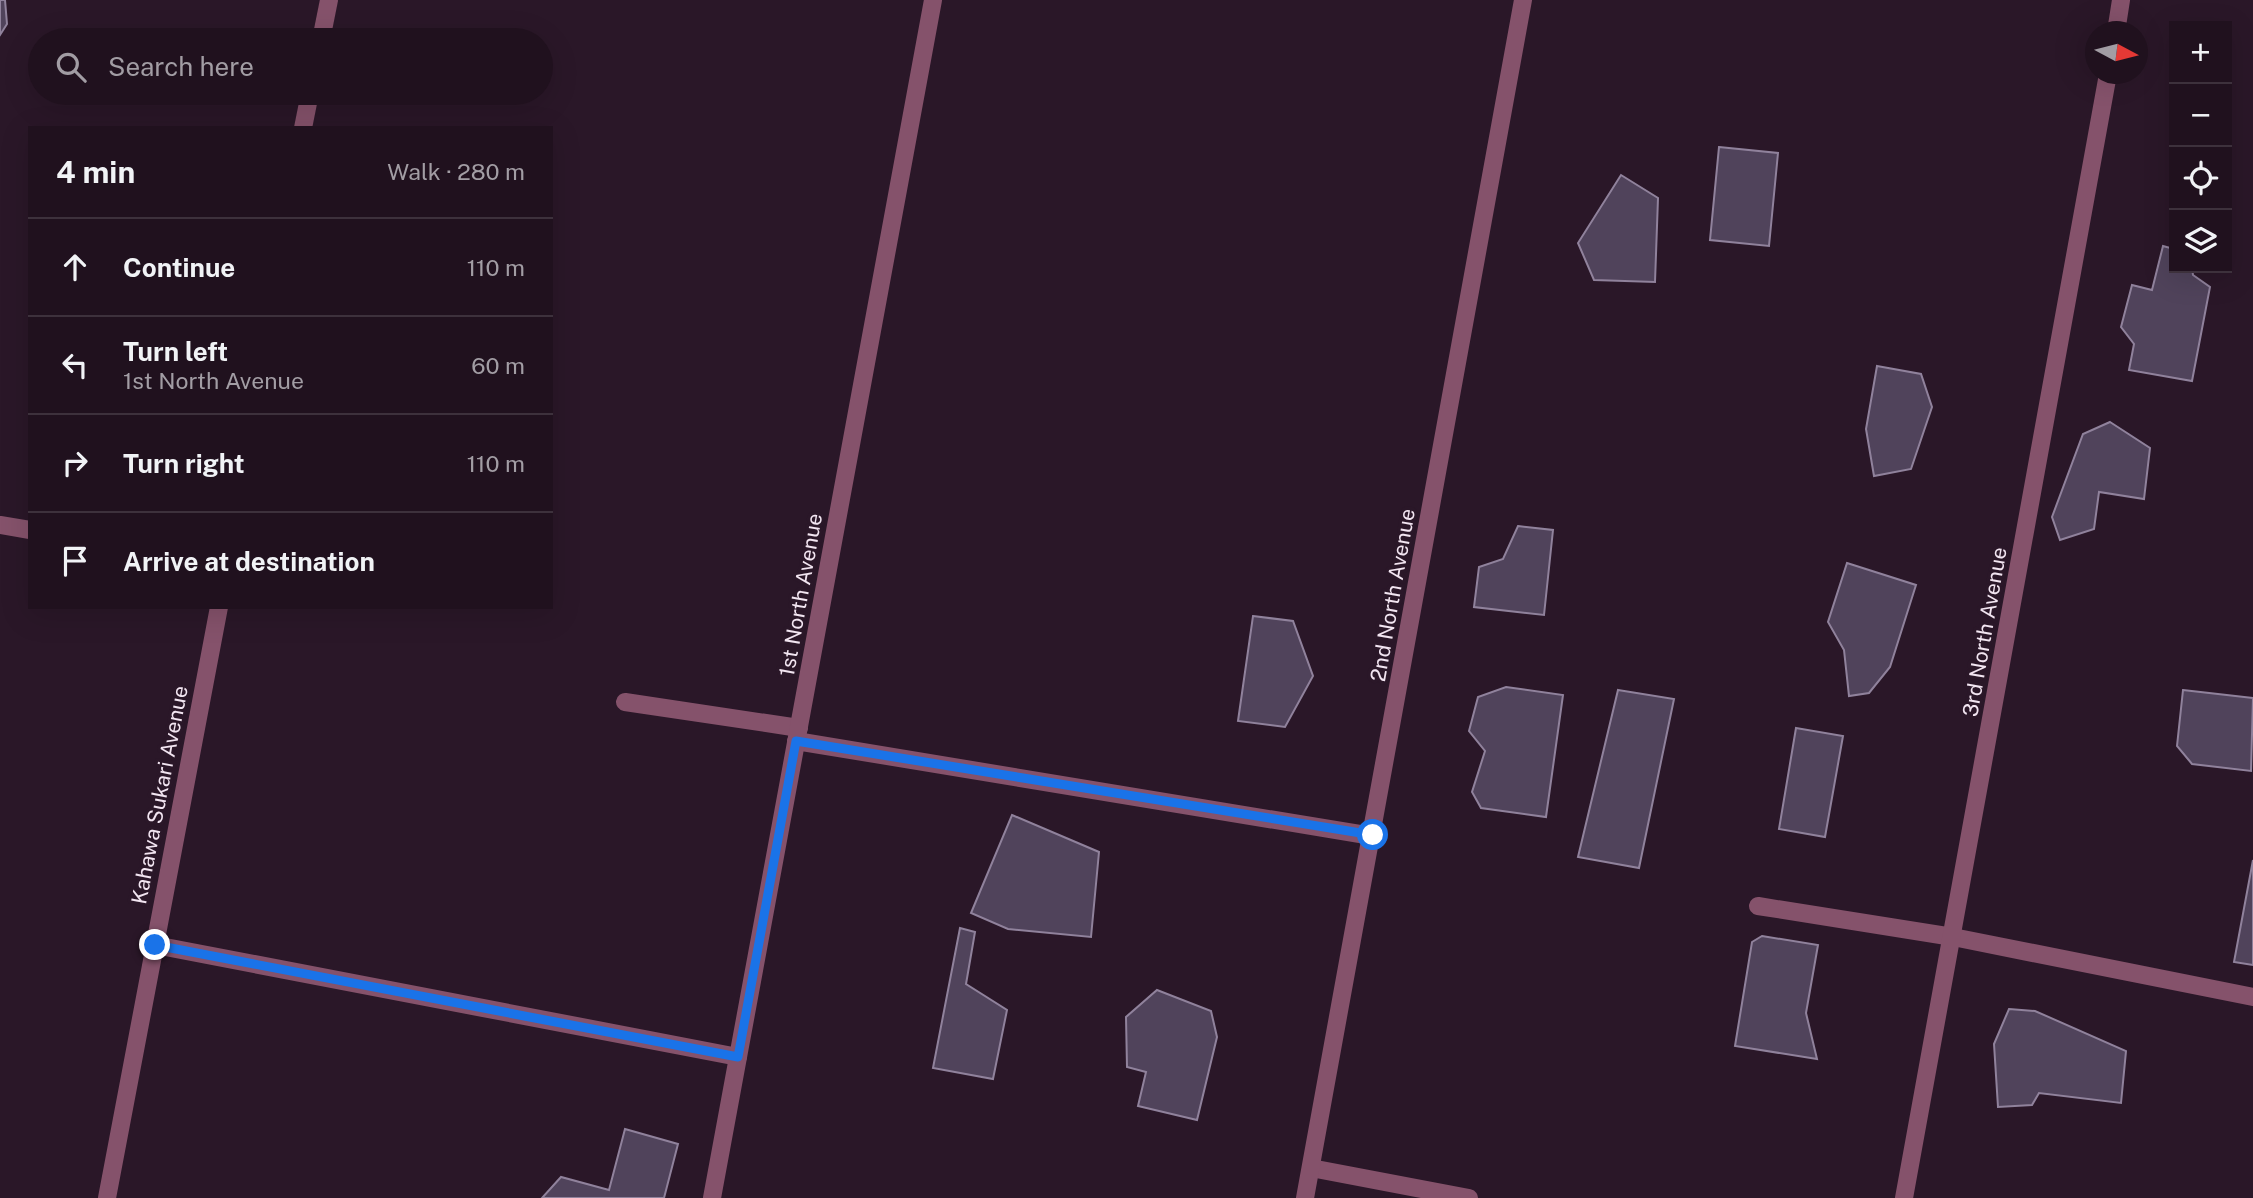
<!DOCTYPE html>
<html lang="en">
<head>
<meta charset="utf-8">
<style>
  body { margin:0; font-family:"Public Sans",sans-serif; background:#281a27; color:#f1f3f6 }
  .controls { position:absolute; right:21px; top:21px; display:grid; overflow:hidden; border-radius:0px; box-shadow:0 7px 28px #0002 }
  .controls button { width:63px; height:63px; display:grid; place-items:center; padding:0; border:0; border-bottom:2px solid #3d313c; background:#20111e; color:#f1f3f6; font:35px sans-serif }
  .compass { position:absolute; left:2085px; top:21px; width:63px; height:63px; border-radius:50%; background:#20111e; box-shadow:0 7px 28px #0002; rotate:97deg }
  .stop { position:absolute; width:21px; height:21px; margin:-16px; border:5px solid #1a73e8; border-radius:50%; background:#fff }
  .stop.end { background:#1a73e8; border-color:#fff; box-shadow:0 2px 7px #0008 }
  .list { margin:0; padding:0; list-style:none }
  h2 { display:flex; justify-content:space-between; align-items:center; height:91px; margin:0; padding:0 28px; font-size:30px }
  h2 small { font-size:23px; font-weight:400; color:#a29da4 }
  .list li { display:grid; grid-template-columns:46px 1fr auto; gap:21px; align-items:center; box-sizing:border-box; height:98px; padding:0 28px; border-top:2px solid #3d313c }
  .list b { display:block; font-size:26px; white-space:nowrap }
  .list p { margin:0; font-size:23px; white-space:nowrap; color:#a29da4 }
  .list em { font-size:23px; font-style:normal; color:#a29da4 }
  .icon { flex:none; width:38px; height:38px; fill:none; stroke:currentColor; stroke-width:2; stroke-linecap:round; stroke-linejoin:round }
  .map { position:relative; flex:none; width:2253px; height:1198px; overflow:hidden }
  .search { position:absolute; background:#20111e; box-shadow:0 7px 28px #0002; left:28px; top:28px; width:525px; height:77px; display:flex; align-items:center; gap:18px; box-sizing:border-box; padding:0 24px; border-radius:38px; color:#a29da4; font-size:26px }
  .panel { position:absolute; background:#20111e; box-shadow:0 7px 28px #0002; left:28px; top:126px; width:525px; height:483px; border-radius:0px }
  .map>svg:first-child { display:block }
  .building { fill:#50435b; stroke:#90829c; stroke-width:2 }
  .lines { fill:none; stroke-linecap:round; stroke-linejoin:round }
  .lane { stroke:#85526b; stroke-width:18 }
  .street { stroke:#85526b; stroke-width:18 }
  .route { stroke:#1a73e8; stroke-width:9 }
  .labels { text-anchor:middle; stroke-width:7; stroke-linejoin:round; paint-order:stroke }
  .street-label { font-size:21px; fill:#f2e5f1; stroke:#2a1728 }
</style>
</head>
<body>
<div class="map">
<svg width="2253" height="1198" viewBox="0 0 2253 1198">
  <rect width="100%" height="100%" fill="#2a1728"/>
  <g class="building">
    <polygon points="0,0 5,0 7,24 0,35"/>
    <polygon points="1719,147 1778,153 1769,246 1710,240"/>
    <polygon points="1621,175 1658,198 1655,282 1594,280 1578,243"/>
    <polygon points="2163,246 2174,249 2174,268 2192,268 2193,275 2210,287 2192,381 2129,370 2134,344 2121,327 2132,285 2152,290"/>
    <polygon points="1877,366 1921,374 1932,407 1911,469 1874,476 1866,429"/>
    <polygon points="2110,422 2150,448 2144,499 2099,492 2094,529 2060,540 2052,517 2083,434"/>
    <polygon points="1518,526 1553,530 1544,615 1474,607 1479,567 1503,559"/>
    <polygon points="1847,563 1916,585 1890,667 1869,693 1849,696 1844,650 1828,622"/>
    <polygon points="1253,616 1293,621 1313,676 1285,727 1238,721"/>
    <polygon points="1506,687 1563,695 1546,817 1481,808 1472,792 1485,751 1469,731 1478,697"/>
    <polygon points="1618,690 1674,699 1639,868 1578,857"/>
    <polygon points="2183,690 2253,698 2251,771 2192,764 2177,746"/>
    <polygon points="1796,728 1843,736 1825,837 1779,829"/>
    <polygon points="1012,815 1099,852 1091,937 1008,929 971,913"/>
    <polygon points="2253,860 2253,965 2234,962"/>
    <polygon points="960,928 975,932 966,984 1007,1010 993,1079 933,1068"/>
    <polygon points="1762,936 1818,945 1806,1013 1817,1059 1735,1046 1752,942"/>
    <polygon points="1157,990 1211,1011 1217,1037 1197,1120 1138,1106 1146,1072 1127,1067 1126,1017"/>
    <polygon points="2009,1009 2035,1011 2126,1051 2121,1103 2039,1093 2032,1105 1998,1107 1994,1044"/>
    <polygon points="625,1129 678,1144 664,1198 542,1198 561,1177 609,1190"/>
  </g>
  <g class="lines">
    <g class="lane">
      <polyline points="1758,906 1953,937"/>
      <polyline points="1311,1168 1469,1198"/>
    </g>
    <g class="street">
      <polyline points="2116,32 2121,0"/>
      <polyline points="321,40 329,0"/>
      <polyline points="303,128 310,93"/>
      <polyline points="0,525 30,530"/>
      <polyline points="625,702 799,728"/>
      <polyline points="796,741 1372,836"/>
      <polyline points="1953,937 2253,997"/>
      <polyline points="155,945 738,1057"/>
      <polyline points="107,1198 219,607"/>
      <polyline points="712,1198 933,0"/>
      <polyline points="1305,1198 1523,0"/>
      <polyline points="1904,1198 2108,74"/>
    </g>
  </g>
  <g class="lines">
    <polyline class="route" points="155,945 738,1057 796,741 1373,835"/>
  </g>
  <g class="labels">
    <g class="street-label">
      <text transform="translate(801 595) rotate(-80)" y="7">1st North Avenue</text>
      <text transform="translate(1393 595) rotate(-80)" y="7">2nd North Avenue</text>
      <text transform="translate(1985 632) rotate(-80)" y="7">3rd North Avenue</text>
      <text transform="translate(160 795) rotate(-79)" y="7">Kahawa Sukari Avenue</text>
    </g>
  </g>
</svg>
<div class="controls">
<button>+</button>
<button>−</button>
<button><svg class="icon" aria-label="locate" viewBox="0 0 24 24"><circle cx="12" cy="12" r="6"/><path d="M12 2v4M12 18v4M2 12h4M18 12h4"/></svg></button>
<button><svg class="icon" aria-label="layers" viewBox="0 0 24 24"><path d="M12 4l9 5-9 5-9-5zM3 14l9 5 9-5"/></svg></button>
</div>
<svg class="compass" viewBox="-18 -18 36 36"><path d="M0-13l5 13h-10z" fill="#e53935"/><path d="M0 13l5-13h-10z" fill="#a29da4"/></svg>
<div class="stop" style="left:1373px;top:835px"></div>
<div class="stop end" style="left:155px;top:945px"></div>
<div class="search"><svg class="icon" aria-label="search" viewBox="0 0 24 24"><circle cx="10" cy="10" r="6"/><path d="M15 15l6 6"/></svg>Search here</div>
<section class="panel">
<h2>4 min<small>Walk · 280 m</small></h2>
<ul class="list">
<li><svg class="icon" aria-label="ahead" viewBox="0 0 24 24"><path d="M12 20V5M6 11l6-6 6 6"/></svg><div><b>Continue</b></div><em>110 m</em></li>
<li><svg class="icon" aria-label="left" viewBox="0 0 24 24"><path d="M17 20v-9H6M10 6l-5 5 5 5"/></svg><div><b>Turn left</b><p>1st North Avenue</p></div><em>60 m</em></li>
<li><svg class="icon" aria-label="right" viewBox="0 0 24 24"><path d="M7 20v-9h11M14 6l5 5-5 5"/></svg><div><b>Turn right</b></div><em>110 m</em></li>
<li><svg class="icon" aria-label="arrive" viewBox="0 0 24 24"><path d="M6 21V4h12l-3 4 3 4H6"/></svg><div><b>Arrive at destination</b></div></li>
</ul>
</section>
</div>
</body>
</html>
